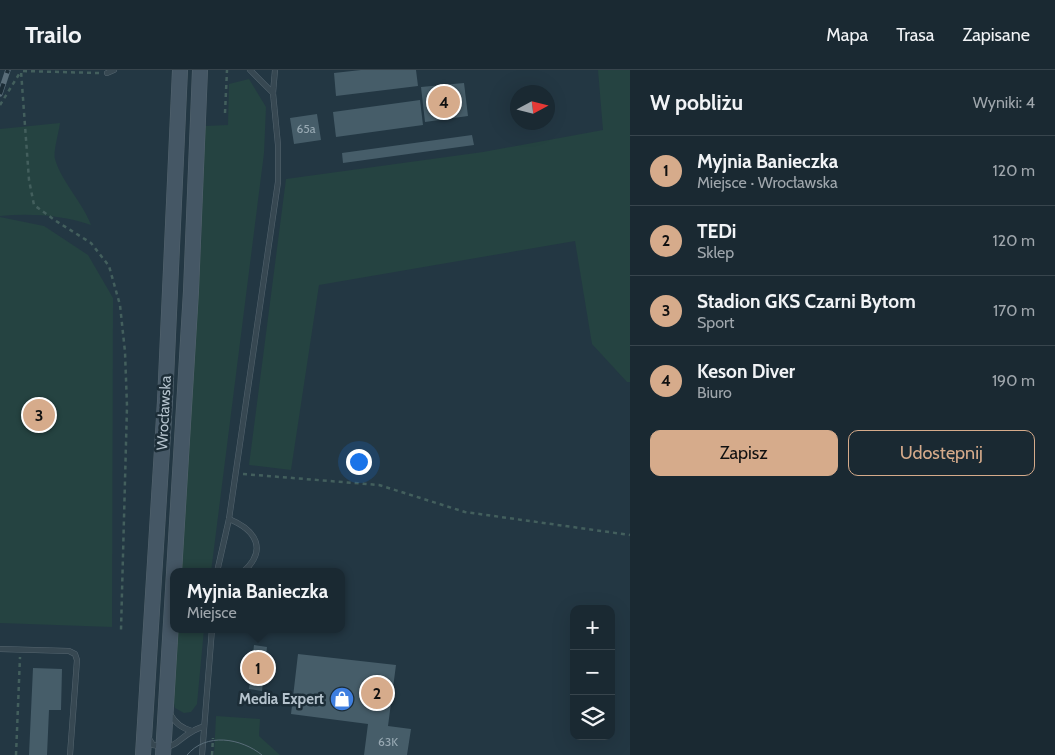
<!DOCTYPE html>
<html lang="pl">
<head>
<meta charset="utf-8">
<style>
  body { margin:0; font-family:Cabin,sans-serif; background:#23313a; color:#f1f3f6 }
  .controls { position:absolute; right:15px; bottom:15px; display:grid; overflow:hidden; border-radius:10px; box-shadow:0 5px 20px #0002 }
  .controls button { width:45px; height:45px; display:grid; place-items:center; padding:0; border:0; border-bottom:1px solid #38454d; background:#1a2932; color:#f1f3f6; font:25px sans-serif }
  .compass { position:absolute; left:510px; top:15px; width:45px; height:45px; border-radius:50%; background:#1a2932; box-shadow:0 5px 20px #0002; rotate:83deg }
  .you { position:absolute; left:358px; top:391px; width:18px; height:18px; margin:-12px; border:4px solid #fff; border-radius:50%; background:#1a73e8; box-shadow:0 0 0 8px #1a73e833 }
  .badge { display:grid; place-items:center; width:32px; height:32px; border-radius:50%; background:#d6ab8b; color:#111; font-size:16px; font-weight:700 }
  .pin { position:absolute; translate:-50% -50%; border:2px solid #fff; box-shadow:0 1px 5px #0006 }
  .popup { position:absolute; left:170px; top:498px; width:175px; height:65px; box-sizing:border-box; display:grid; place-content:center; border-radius:10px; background:#1a2932; filter:drop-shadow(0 1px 4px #0005); font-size:16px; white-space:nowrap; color:#9fa6ac }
  .popup b { font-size:19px; color:#f1f3f6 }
  .popup::after { content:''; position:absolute; left:50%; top:100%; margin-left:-10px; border:10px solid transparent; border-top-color:#1a2932 }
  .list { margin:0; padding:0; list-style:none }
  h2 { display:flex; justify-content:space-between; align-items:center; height:65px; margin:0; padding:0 20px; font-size:21px }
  h2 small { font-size:16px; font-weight:400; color:#9fa6ac }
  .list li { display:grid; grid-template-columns:32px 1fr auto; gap:15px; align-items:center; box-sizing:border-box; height:70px; padding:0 20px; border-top:1px solid #38454d }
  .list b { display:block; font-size:19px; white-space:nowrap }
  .list p { margin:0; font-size:16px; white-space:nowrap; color:#9fa6ac }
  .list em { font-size:16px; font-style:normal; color:#9fa6ac }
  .actions { display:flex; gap:10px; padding:15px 20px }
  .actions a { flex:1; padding:11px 0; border:1px solid #d6ab8b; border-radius:10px; text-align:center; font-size:18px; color:#d6ab8b }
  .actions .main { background:#d6ab8b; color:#111 }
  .icon { flex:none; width:28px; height:28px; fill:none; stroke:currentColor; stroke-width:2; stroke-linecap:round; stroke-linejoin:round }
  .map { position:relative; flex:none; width:630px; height:685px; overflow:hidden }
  header { display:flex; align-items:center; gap:30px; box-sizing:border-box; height:70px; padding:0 25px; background:#1a2932; border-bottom:1px solid #38454d }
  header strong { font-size:24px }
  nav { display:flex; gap:28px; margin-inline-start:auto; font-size:18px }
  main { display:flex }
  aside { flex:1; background:#1a2932 }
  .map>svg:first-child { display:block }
  .green { fill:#254341 }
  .building { fill:#465d69 }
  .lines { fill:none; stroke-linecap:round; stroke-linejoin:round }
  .lane-casing { stroke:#55656f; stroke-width:6 }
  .secondary-casing { stroke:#55656f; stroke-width:16 }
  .path { stroke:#435f5d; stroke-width:2.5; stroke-dasharray:4 4; stroke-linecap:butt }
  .lane { stroke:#374852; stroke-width:5 }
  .secondary { stroke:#455765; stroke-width:15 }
  .tram { stroke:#596d79; stroke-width:1 }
  .rail-casing { stroke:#596d79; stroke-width:5.5 }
  .rail { stroke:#1c2d37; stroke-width:4; stroke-dasharray:11; stroke-linecap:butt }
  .labels { text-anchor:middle; stroke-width:5; stroke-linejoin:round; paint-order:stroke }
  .number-label { font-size:12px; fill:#98a9b3 }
  .street-label { font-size:15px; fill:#b4c2cc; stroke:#1c2d37 }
  .poi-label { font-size:15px; font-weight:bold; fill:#b4c2cc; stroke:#1c2d37; text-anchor:end }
</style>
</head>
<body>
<header>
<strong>Trailo</strong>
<nav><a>Mapa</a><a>Trasa</a><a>Zapisane</a></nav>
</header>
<main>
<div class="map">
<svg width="630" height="685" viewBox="0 0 630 685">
  <rect width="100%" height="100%" fill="#233743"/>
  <g class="green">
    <polygon points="598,0 630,0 630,312 627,312 592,274 575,171 319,215 291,400 249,395 286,109 483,82 603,60"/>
    <polygon points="249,9 266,37 264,83 211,502 181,502 201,175 205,56 228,55 229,14"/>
    <path d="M60,53C59,62 53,81 55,89C62,113 82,131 91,155C62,145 30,143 0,146V59Z"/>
    <polygon points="0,147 44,156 88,185 113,228 112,557 0,553"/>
    <polygon points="178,559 204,559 197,634 191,642 184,643 175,638 173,630"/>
    <polygon points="216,646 260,649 259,666 280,685 214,685"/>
  </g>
  <g class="building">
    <polygon points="361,0 416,0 418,16 336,26 334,3"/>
    <polygon points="464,13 468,46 425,52 421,17"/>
    <polygon points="420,30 423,55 336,67 333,42"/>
    <polygon points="317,44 321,70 294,74 290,48"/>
    <polygon points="472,65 474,75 343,93 342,83"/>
    <polygon points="254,575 267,577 262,621 249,619"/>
    <polygon points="298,584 396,595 388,656 411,659 407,685 364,685 368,654 291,644"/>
    <polygon points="33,598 62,599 61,640 49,640 47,685 29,685"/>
  </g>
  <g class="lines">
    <g class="lane-casing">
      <g id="lane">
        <polyline points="250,0 273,23"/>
        <polyline points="107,3 114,0"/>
        <path d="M229,449C256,460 268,480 243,502"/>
        <polyline points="217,502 229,449 278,112 278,75 273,23 275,0"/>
        <polyline points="0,579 69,581 75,584 77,590 70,685"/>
        <path d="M170,644C176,654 182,658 192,661"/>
        <path d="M148,667L153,675C178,680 174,671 193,661C196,659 200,658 204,656"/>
        <polyline points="202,685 212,559"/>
      </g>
    </g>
    <g class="secondary-casing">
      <g id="secondary">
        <polyline points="143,685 165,331 180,0"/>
        <polyline points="163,685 191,221 200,0"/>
      </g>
    </g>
    <g class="path">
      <polyline points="99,3 21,1 29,110 34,135 56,151 91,173 109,196 120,235 125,282 127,336 121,560"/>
      <polyline points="0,35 21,1"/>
      <polyline points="225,43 227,0"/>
      <polyline points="243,404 379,415 465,442 630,465"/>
      <polyline points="16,685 20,587"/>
      <polyline points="212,685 213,668"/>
    </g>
    <use href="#lane" class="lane"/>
    <use href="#secondary" class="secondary"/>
    <path class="tram" d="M187,685C206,662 241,668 262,685"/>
    <g class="rail-casing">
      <polyline id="rail" points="0,24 8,0"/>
    </g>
    <use href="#rail" class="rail"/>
  </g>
  <defs>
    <g id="shop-disc" transform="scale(1.25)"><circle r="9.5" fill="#3f7fe0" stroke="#1c2d37"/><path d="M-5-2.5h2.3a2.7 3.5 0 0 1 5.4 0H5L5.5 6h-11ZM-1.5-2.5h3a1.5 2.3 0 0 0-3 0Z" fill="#fff"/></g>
  </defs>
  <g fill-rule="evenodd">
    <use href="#shop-disc" x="342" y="629"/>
  </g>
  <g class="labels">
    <g class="number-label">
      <text x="306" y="63">65a</text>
      <text x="388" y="676">63K</text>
    </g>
    <g class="street-label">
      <text transform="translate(164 343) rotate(-87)" y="5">Wrocławska</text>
    </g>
    <g class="poi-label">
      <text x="324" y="634">Media Expert</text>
    </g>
  </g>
</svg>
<div class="controls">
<button>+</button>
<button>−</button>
<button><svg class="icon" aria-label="layers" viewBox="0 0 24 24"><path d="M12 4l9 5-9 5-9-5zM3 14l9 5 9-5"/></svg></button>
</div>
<svg class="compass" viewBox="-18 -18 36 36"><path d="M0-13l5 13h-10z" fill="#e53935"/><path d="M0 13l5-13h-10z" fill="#9fa6ac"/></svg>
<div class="you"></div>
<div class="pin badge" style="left:258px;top:598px">1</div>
<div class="popup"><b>Myjnia Banieczka</b>Miejsce</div>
<div class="pin badge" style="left:377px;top:623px">2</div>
<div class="pin badge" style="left:39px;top:345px">3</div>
<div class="pin badge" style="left:444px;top:32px">4</div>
</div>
<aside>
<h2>W pobliżu<small>Wyniki: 4</small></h2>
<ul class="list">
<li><span class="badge">1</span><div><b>Myjnia Banieczka</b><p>Miejsce · Wrocławska</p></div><em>120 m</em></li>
<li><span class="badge">2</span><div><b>TEDi</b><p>Sklep</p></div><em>120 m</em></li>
<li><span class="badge">3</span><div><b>Stadion GKS Czarni Bytom</b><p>Sport</p></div><em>170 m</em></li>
<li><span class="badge">4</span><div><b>Keson Diver</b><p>Biuro</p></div><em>190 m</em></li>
</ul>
<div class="actions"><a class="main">Zapisz</a><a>Udostępnij</a></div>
</aside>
</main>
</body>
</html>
